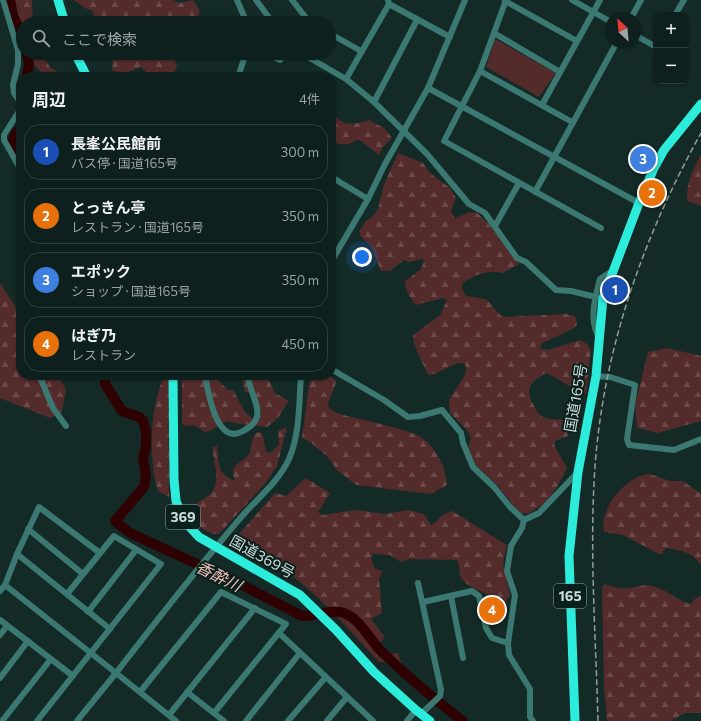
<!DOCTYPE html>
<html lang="ja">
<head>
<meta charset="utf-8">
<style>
  body { margin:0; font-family:Commissioner,"Noto Sans JP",sans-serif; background:#1c2d2a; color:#f1f3f6 }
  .controls { position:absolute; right:12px; top:12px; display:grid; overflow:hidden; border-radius:8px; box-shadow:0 1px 3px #0004 }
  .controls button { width:36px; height:36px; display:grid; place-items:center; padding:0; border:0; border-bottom:1px solid #2e3e3b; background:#0e201d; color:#f1f3f6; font:20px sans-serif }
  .compass { position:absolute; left:605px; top:12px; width:36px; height:36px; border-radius:50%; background:#0e201d; box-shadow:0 1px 3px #0004; rotate:334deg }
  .you { position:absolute; left:362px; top:257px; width:14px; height:14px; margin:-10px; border:3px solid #fff; border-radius:50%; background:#1a73e8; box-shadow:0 0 0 6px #1a73e833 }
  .badge { display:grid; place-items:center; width:26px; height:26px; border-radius:50%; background:#f59b96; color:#fff; font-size:13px; font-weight:700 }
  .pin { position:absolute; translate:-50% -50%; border:2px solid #fff; box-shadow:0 1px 4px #0006 }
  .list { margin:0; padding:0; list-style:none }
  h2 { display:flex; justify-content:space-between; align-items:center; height:52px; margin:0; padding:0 16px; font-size:17px }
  h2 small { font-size:13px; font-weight:400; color:#9ba3a4 }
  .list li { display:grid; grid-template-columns:26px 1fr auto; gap:12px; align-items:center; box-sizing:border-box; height:56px; margin:0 8px 8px; padding:0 8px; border:1px solid #2e3e3b; border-radius:16px }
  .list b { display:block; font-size:15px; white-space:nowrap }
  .list p { margin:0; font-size:13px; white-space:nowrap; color:#9ba3a4 }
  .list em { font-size:13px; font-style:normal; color:#9ba3a4 }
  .icon { flex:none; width:22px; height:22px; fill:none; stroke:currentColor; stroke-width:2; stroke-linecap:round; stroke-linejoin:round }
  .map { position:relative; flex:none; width:701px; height:721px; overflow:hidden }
  .search { position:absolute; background:#0e201d; box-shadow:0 1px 3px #0004; left:16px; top:16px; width:320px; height:44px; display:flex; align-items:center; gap:10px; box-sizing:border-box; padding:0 14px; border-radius:22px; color:#9ba3a4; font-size:15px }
  .panel { position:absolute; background:#0e201d; box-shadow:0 1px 3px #0004; left:16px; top:72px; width:320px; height:308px; border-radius:16px }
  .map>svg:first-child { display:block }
  .forest { fill:url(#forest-firs) }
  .park { fill:#522b2a }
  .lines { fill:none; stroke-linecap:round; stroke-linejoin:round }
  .river { stroke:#2e0002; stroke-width:10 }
  .minor { stroke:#3b7871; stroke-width:6 }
  .highway { stroke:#2cecdc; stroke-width:9 }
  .rail { stroke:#8e9f9c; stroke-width:1.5; stroke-dasharray:6 3; stroke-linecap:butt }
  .labels { text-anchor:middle; stroke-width:4; stroke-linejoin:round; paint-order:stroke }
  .shield { fill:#09201d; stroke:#92a2a0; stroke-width:1 }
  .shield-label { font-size:14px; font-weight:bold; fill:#cddad8 }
  .street-label { font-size:15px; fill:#cddad8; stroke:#09201d }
  .water-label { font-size:16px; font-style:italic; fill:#fbc1bc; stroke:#09201d }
</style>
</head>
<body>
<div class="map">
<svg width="701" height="721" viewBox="0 0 701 721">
  <defs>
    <pattern id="forest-firs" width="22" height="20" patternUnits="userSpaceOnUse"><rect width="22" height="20" fill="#522b2a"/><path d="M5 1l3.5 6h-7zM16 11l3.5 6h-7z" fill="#6a4948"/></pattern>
  </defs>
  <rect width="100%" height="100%" fill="#132a27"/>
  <g class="forest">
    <polygon points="14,0 32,0 33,23 23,23 23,32 15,11"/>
    <polygon points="74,0 173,0 180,3 193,0 200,11 197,20 194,23 91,23 94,15 93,11 85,8"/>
    <polygon points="29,53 41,53 50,67 61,74 63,77 45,77 31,61"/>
    <path d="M86,53H174L172,55L177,66L172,77H145L146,72L141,67C131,71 122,76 112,70L113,61C107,55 102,58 95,59Z"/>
    <path d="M331,110C342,128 352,125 369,120L384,128L392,138L383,147L379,155L361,141L357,140L349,144H339L331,142Z"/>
    <path d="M398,153L423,163L430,173L450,188L456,198L451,211L455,218L468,213L476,212L488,223L519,264L503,273C488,269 474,275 462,284V289L466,296L486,299L500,315L504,317L566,314L575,316L577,324L574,328L541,344L540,348L548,350L580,340L587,344L591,351L586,394C571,389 560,379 546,373C531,382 524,387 533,404C535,407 537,413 540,415C545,420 557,419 564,420L568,436L555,441L554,445L567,468C556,490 550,502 528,514L519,512L496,484L476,465L468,451L471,438L467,430L450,413L449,400L465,375L466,366L463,363C451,363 440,374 428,375L414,344L413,335L440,315L447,300L443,298L416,305C410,298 405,290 405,281L420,270L424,262L422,259L409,262L404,260L390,271H381L370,245L361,237L359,232L366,221L373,216L378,209L384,184Z"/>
    <path d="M701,155V206L687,201C686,183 692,171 701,155Z"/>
    <polygon points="0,283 21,315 21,375 57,375 66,389 62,412 50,418 0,398"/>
    <polygon points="667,348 701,356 701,421 658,433 637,428 635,405 648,352"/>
    <path d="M165,375H169V497L158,491C148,461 150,403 165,375Z"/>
    <path d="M194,375H218L219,381L228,390H233L245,412L252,418L261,415L255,394L245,392L242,378L247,375H266L275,393L289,401L277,419L267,427C253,425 239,425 226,421L210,431L205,432L194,425L186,426L182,424V377H191Z"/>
    <path d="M313,375H329L336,381C335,390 328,398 328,406C335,415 346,415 356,418C369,421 412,431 421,437C436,448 446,467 447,485L431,494L356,485L337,470L327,456L310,442L302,438L309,384Z"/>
    <path d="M287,427L277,466L265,484L219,534C206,535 193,523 191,509C195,502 205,500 211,493C222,480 212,461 213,447L217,446C219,464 217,473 235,481C228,462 241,466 250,453L252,440L256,433L260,432L263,435L266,452L270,453L279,445L278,431Z"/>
    <path d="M650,474L670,481H683L701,494V565C690,550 682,552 668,548L664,550L661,555L623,535L604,532C598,509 627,475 650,474Z"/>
    <path d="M306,478L330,493L318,512L322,515L356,510L386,514L408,510L424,514L431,525C440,521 438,515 452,511L507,545L503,563L510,595L506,602C495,597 467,588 461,578C458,572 461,566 457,560L409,559L401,562L390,555L373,554L371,558L375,569L383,571L379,579L382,613L371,619L384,636L383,640L375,645L381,655L398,653L401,663L379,662C349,630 318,593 281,568C266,558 249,550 233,541L275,493L286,496Z"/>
    <path d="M604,584C613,587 620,589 629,588C638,587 646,583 656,587C668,591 677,600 690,604L696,598L701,596V712L699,713H686L670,721H607L604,687L602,588Z"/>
  </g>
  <polygon class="park" points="495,39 556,73 539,97 486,67"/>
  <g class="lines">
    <g class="river">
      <polyline points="10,0 13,15 23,39"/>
      <polyline points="27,53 29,65 27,77"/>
      <polyline points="21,128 15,134 13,141 21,157"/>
      <path d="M106,375L105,384L122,411L139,417L143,421L146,432V447L143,458L146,475L144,487L115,521L130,533L242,585L302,616C315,617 331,608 344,613C360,619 370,640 382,652C407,676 435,700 463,721"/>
    </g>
    <g class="minor">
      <polyline points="3,0 18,50 18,64 13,85 14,93 21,104"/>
      <polyline points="237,0 247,23"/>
      <polyline points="256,0 273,23"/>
      <polyline points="292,0 310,23"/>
      <polyline points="506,0 480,71 444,141 601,228"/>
      <polyline points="572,0 611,22"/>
      <polyline points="505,1 577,41"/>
      <polyline points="389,4 450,37"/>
      <polyline points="675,15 684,0"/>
      <polyline points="631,18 641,0"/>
      <polyline points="329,33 361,51"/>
      <polyline points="494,33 560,72"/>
      <polyline points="635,35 656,47"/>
      <polyline points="266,53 280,60 286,53"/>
      <polyline points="301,53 346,79 374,102 427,154 469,204 485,213 517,258 526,262 556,290 571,291 596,297"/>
      <polyline points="480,71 572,122"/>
      <polyline points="238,77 246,53"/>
      <polyline points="346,79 389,4 388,0"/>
      <polyline points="428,88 639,203"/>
      <polyline points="374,102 417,20"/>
      <polyline points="542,105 600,0"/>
      <polyline points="21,108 4,135 4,140 21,170"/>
      <polyline points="333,178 368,199"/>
      <polyline points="535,192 617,42"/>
      <polyline points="21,199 21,202"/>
      <polyline points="495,226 519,183"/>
      <polyline points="331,262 368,199 385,164 428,88 465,0"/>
      <path d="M598,336C589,318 595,298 600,279L612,271"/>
      <polyline points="331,369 384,400 408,417 420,416 442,410 461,433 463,443 473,467 494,487 510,507 524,520"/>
      <polyline points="39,375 53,408 66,426"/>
      <path d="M205,375C208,391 216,447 243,431C249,428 256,423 257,416C260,405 248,388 248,375"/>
      <polyline points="596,376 610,377 635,385 627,439 629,445 674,450 701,439"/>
      <polyline points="28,529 83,574"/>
      <polyline points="17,554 110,629"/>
      <polyline points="418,583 441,690 440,696 421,714"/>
      <polyline points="5,585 17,554 39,507 100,553"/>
      <path d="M0,591L5,585L116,673C157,620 199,566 243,515C259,497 279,481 289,459C300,434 299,402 301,375"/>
      <polyline points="451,596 463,658"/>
      <polyline points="423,602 472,591 479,596 486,628 492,638 508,643"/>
      <polyline points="88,612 136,550"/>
      <polyline points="0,620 73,676"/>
      <polyline points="279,633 373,721"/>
      <polyline points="0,635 7,626"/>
      <polyline points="0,678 28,641"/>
      <polyline points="140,692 221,592 286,624 214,713"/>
      <polyline points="187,692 224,721"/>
      <polyline points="169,715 255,608"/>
      <polyline points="2,721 51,659"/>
      <polyline points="37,721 161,564 114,536 67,594"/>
      <polyline points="77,721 116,673 176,721"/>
      <polyline points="246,721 300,653"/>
      <polyline points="288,721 325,678"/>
      <polyline points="327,721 347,697"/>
      <polyline points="407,721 416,710"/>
      <polyline points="533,721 530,717 530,689 509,655 508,643 515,595 507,571 511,546 522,528 524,520 539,513 578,472"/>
    </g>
    <g class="highway">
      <polyline points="58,0 65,23"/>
      <polyline points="75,53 87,77"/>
      <polyline points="173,375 174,480 176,501 185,522 199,537 300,595 336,630 374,672 416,710 430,721"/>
      <polyline points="575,721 569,556 578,472 596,376 603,298 639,203 654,168 664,150 701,104"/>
    </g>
    <path class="rail" d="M598,721C596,642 590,562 594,483C600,358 641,241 701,133"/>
  </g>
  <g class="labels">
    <g class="shield">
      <rect x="166" y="505" width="34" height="24" rx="3"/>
      <rect x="554" y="584" width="32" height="24" rx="3"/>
    </g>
    <g class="shield-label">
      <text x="183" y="522">369</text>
      <text x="570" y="601">165</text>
    </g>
    <g class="street-label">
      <text transform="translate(576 398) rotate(-80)" y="5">国道165号</text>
      <text transform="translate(262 557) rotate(29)" y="5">国道369号</text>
    </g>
    <g class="water-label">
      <text transform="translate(219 576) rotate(26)" y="6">香酔川</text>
    </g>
  </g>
</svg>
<div class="controls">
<button>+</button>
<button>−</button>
</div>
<svg class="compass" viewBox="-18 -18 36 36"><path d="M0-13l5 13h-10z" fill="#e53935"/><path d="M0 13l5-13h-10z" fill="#9ba3a4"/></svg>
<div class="you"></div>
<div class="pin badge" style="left:615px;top:290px;background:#1a4fb4">1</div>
<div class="pin badge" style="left:652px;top:193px;background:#e8710a">2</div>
<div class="pin badge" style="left:643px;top:159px;background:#3f7fe0">3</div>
<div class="pin badge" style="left:492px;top:610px;background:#e8710a">4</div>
<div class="search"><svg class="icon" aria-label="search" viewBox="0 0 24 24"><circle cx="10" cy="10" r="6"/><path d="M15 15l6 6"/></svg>ここで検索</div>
<section class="panel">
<h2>周辺<small>4件</small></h2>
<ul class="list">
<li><span class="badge" style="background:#1a4fb4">1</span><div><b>長峯公民館前</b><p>バス停 · 国道165号</p></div><em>300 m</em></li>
<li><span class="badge" style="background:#e8710a">2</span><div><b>とっきん亭</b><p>レストラン · 国道165号</p></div><em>350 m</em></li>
<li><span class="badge" style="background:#3f7fe0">3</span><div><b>エポック</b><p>ショップ · 国道165号</p></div><em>350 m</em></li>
<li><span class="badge" style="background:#e8710a">4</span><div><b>はぎ乃</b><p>レストラン</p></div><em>450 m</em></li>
</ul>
</section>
</div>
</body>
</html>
